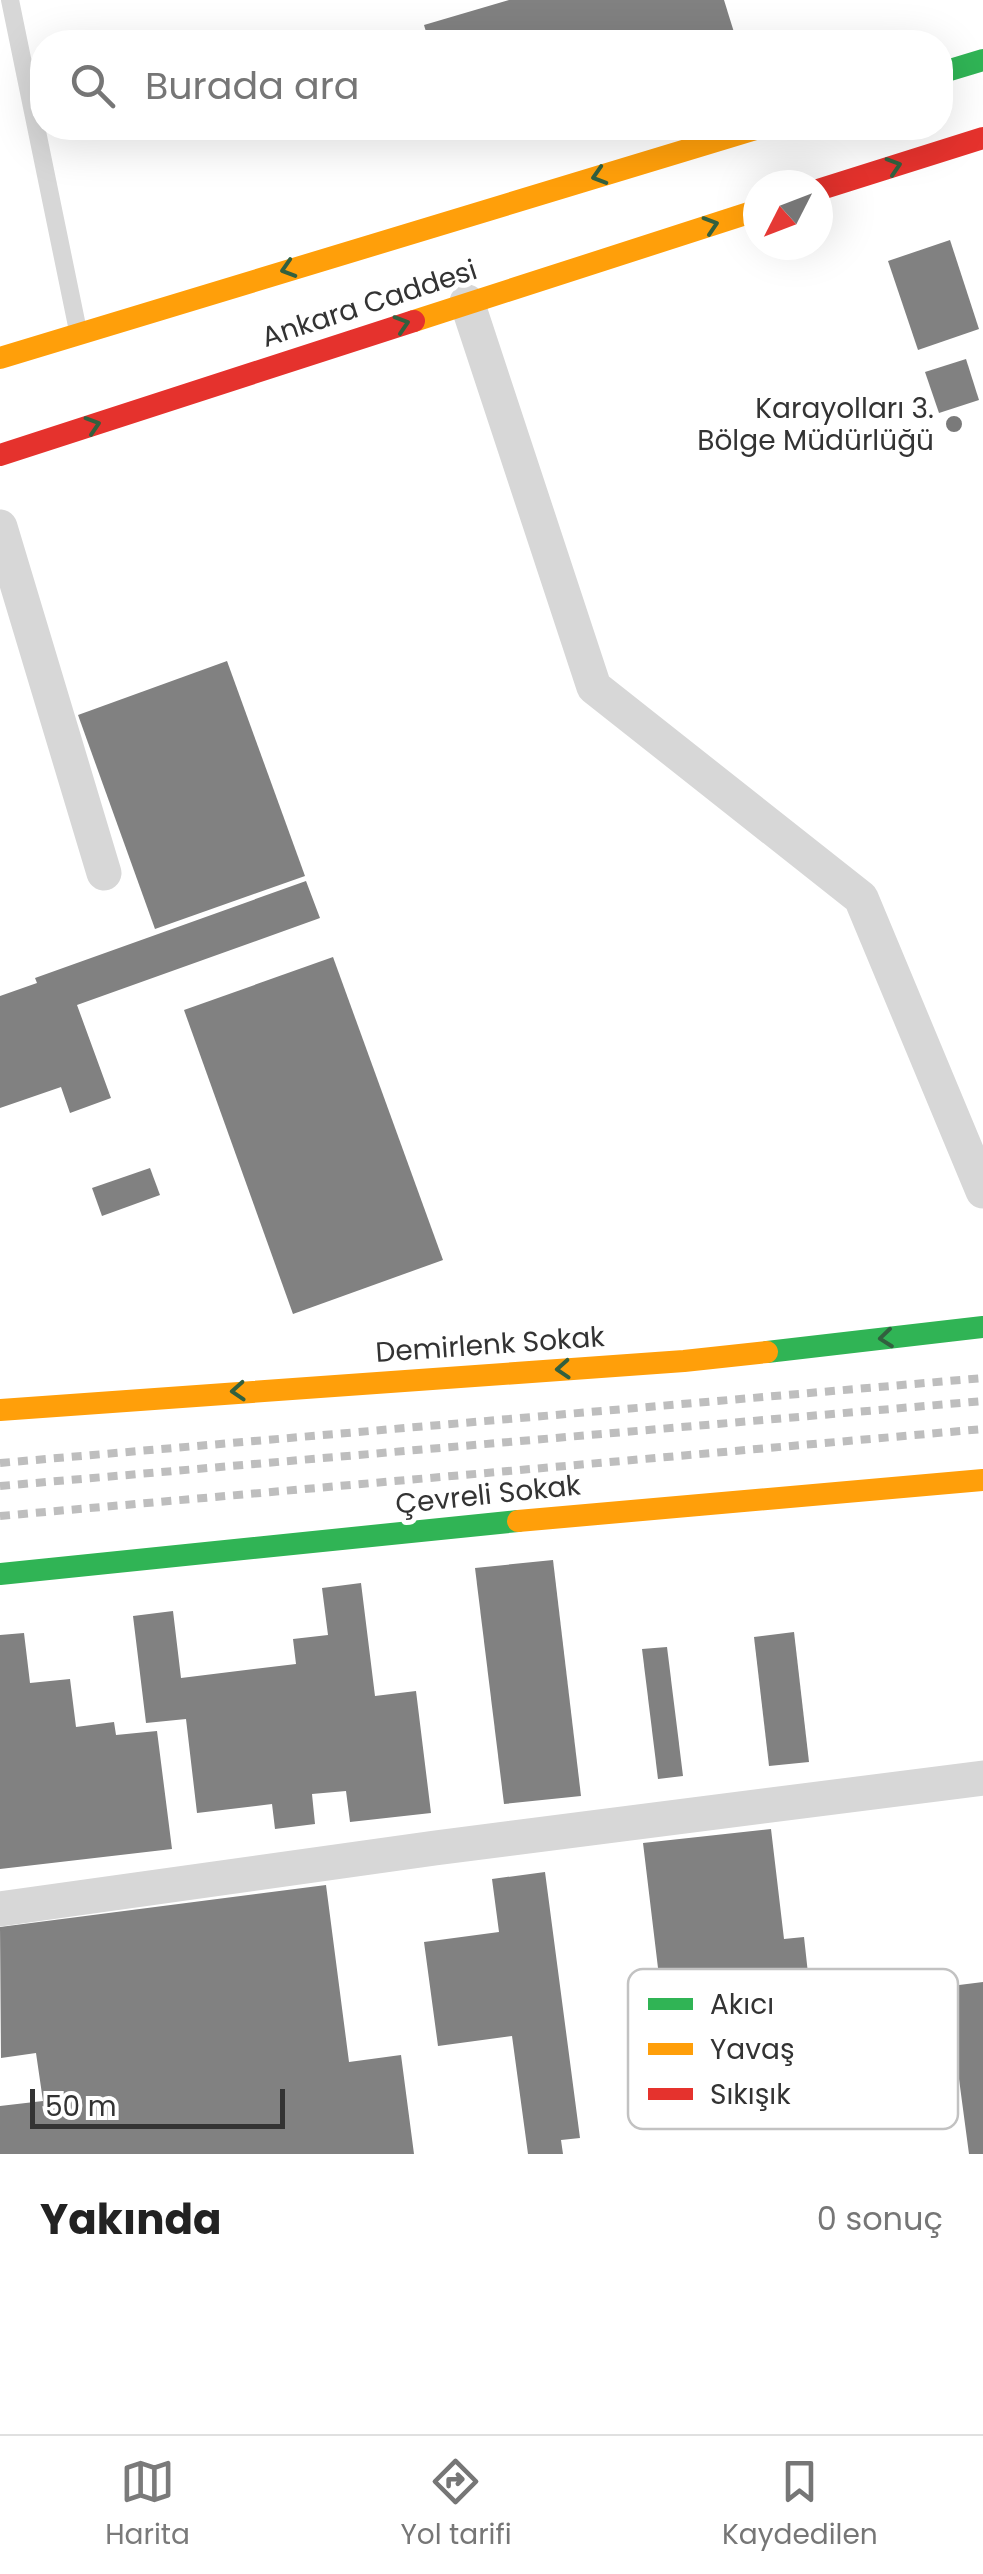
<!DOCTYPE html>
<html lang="tr">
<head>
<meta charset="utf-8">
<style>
  body { margin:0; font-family:Poppins,sans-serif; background:#f6f6f6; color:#222 }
  .compass { position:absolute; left:743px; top:170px; width:90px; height:90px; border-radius:50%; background:#fff; box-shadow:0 10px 40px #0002; rotate:228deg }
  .scale { position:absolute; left:30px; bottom:25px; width:255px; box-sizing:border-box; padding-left:10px; border:5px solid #333; border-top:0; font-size:28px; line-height:35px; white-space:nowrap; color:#333; -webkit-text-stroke:8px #fff; paint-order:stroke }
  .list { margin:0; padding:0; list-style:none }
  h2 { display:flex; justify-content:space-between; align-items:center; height:130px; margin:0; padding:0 40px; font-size:42px }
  h2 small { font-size:32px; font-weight:400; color:#767676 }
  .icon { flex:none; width:55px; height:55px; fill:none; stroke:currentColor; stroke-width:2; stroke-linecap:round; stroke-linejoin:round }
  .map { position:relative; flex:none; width:983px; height:2154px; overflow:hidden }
  .search { position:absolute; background:#fff; box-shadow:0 10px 40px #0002; left:30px; right:30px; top:30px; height:110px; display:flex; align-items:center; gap:25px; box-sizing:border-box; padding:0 35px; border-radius:40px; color:#767676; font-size:38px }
  .sheet { height:280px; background:#fff }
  nav { display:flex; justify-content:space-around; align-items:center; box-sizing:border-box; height:140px; border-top:2px solid #e0e0e0; background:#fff; font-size:28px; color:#767676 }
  nav a { display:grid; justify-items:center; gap:5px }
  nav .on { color:#7a7a7a }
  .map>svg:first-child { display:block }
  .building { fill:#818181 }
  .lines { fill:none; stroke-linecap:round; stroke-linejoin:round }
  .path { stroke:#d6d6d6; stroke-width:6; stroke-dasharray:5 5; stroke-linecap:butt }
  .lane { stroke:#d7d7d7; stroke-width:18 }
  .street { stroke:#d7d7d7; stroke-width:35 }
  .fast { stroke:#30b455; stroke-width:22 }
  .slow { stroke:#ff9f0a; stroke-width:22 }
  .jam { stroke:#e5322d; stroke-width:22 }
  .rail { stroke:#bebebe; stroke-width:8; stroke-dasharray:10 8; stroke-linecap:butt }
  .oneway { stroke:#32603f }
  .poi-dot { fill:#7a7a7a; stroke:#fff; stroke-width:4 }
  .labels { text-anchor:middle; stroke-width:10; stroke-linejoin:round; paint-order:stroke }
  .street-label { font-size:28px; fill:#333; stroke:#fff }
  .poi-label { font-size:28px; fill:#333; stroke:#fff; text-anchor:end }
  .key { fill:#fff; stroke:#c2c2c2; stroke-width:2.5 }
  .key-label { font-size:28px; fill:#333 }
</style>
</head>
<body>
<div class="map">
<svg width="983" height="2154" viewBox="0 0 983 2154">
  <rect width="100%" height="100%" fill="#fff"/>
  <g class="building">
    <polygon points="509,0 724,0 737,42 429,42 424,25"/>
    <polygon points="950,240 979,329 918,350 888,261"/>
    <polygon points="966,359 979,400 939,413 925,372"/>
    <polygon points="227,661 305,876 155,929 78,715"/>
    <polygon points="306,881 320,918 77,1005 111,1098 70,1113 61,1087 0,1108 0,996 37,983 35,978"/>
    <polygon points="333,957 443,1260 293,1314 184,1010"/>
    <polygon points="150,1168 160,1195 102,1216 92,1188"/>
    <polygon points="553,1560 581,1796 504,1804 475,1568"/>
    <polygon points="361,1583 375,1696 416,1691 431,1813 350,1822 346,1791 312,1794 315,1824 275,1829 272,1804 197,1813 186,1719 146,1723 133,1616 173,1611 181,1678 296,1664 293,1639 328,1635 322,1588"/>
    <polygon points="794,1632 809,1762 769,1766 754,1637"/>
    <polygon points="24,1633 30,1683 70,1679 76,1727 114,1722 116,1735 157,1731 172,1849 0,1869 0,1635"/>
    <polygon points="667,1647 683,1776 658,1779 642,1649"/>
    <polygon points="771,1829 784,1939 804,1937 811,2001 664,2018 643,1843"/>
    <polygon points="545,1872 580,2138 561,2140 563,2154 528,2154 512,2036 438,2046 424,1942 499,1932 492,1879"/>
    <polygon points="326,1885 349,2062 401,2055 414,2154 0,2154 0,2106 43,2101 36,2053 1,2058 0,1927"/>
    <polygon points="983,1982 983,2154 969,2154 959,2079 932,2083 919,1990"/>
  </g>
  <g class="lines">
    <polyline class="path" points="867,42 897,33 904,42"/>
    <polyline class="lane" points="10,0 77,326"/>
    <g class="street">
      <polyline points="467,302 594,687 861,898 983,1191"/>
      <polyline points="0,527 104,873"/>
      <polyline points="0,1909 435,1848 983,1778"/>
    </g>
    <g class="fast">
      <polyline points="940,73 983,60"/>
      <polyline points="767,1352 983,1327"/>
      <polyline points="0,1574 518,1521"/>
    </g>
    <g class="slow">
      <polyline points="414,321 758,210"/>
      <polyline points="0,358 759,128"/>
      <polyline points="0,1410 684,1361 767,1352"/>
      <polyline points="518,1521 983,1480"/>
    </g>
    <g class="jam">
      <polyline points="818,190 983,138"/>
      <polyline points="0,455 414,321"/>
    </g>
    <g class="rail">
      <polyline points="0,1463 983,1378"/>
      <polyline points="0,1486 983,1401"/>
      <polyline points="0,1516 983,1429"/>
    </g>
  </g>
  <defs><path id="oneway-chevron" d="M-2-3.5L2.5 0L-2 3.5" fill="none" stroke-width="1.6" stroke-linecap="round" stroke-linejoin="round" transform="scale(2.5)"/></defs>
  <g class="oneway">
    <use href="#oneway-chevron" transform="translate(894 166) rotate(-18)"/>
    <use href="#oneway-chevron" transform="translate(599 176) rotate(163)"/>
    <use href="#oneway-chevron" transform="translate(711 225) rotate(-18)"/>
    <use href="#oneway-chevron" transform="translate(288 269) rotate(163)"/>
    <use href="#oneway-chevron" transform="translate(402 324) rotate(-18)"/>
    <use href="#oneway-chevron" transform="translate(93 425) rotate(-18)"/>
    <use href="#oneway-chevron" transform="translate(886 1338) rotate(174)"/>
    <use href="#oneway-chevron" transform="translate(563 1369) rotate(176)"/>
    <use href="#oneway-chevron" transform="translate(238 1391) rotate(176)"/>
  </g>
  <circle class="poi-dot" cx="954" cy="424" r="10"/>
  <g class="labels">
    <g class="street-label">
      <text transform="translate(369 303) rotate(-18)" y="10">Ankara Caddesi</text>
      <text transform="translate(490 1344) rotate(-4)" y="10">Demirlenk Sokak</text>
      <text transform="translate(488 1494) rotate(-6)" y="10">Çevreli Sokak</text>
    </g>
    <g class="poi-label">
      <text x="934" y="418">Karayolları 3.<tspan x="934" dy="32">Bölge Müdürlüğü</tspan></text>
    </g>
  </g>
  <rect x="628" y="1969" width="330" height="160" rx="15" class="key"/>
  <rect x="648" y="1998" width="45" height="12" fill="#30b455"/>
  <rect x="648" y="2043" width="45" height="12" fill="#ff9f0a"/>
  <rect x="648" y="2088" width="45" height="12" fill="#e5322d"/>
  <g class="key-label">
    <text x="710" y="2014">Akıcı</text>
    <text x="710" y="2059">Yavaş</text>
    <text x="710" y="2104">Sıkışık</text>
  </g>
</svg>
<svg class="compass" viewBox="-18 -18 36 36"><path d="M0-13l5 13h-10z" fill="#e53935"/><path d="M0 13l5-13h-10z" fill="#767676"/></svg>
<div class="scale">50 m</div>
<div class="search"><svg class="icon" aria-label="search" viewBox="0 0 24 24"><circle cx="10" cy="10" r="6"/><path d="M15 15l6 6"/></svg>Burada ara</div>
</div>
<section class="sheet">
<h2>Yakında<small>0 sonuç</small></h2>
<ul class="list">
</ul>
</section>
<nav>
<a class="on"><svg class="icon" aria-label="map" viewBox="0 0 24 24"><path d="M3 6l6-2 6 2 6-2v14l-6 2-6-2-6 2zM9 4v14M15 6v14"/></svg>Harita</a>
<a><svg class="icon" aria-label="directions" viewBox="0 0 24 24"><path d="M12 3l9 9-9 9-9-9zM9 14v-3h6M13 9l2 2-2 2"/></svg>Yol tarifi</a>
<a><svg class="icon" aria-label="saved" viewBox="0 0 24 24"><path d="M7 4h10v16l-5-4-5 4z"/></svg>Kaydedilen</a>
</nav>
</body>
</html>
